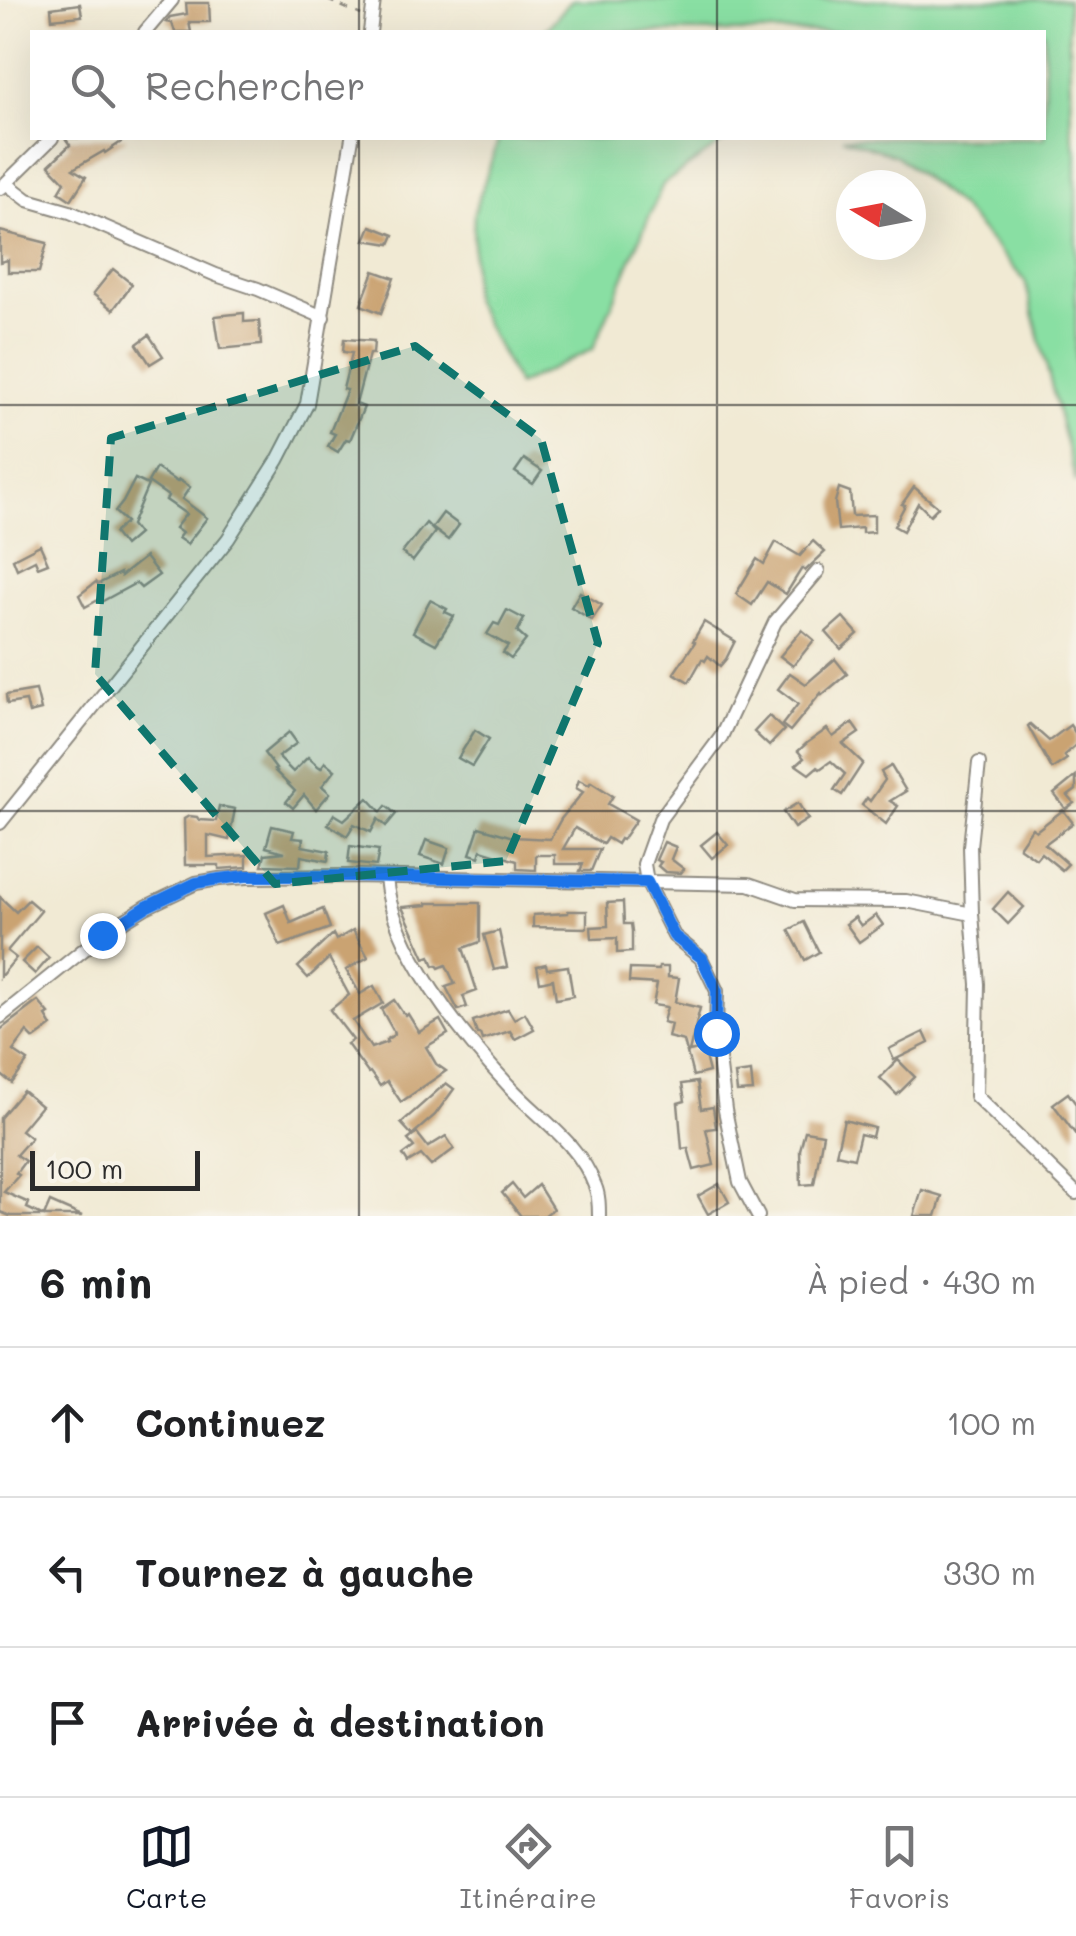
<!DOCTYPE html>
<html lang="fr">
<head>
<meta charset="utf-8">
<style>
  body { margin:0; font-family:Mali,sans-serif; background:#f6f6f6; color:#202124 }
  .compass { position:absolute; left:836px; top:170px; width:90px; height:90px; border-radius:50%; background:#fff; box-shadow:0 10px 40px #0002; rotate:280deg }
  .scale { position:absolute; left:30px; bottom:25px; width:170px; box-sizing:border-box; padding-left:10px; border:5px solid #2b2b2b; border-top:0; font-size:28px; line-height:35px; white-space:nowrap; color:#2b2b2b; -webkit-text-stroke:8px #f7f3e8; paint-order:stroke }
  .stop { position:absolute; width:30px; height:30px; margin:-22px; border:8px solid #1a73e8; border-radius:50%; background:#fff }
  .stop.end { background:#1a73e8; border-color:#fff; box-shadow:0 2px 10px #0008 }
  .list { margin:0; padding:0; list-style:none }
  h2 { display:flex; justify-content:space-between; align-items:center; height:130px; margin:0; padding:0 40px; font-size:42px }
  h2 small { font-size:32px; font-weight:400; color:#757577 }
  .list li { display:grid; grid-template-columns:65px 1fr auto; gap:30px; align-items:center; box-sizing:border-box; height:150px; padding:0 40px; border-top:2px solid #e0e0e0 }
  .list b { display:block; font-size:38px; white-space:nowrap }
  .list em { font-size:32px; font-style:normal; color:#757577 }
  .icon { flex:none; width:55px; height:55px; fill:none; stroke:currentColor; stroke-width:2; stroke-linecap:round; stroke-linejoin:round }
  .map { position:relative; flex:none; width:1076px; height:1216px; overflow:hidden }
  .search { position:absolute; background:#fff; box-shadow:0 10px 40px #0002; left:30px; right:30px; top:30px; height:110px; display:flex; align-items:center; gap:25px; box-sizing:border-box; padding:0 35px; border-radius:0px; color:#757577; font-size:38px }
  .sheet { height:580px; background:#fff }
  nav { display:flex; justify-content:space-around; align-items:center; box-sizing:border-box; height:140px; border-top:2px solid #e0e0e0; background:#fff; font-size:28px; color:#757577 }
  nav a { display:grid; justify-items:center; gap:5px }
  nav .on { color:#111827 }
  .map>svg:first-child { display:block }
  .green { fill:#89dfa3; stroke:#5a8567; stroke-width:2.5 }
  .building { fill:#caa372 }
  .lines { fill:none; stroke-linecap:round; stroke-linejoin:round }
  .minor-casing { stroke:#8e8a80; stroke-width:16 }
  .path { stroke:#8e8a80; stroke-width:2.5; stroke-dasharray:8 8; stroke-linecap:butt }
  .minor { stroke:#fff; stroke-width:12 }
  .route { stroke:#1a73e8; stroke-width:12 }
  .marked { fill:#0f766e; fill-opacity:0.2; stroke:#0f766e; stroke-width:8; stroke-dasharray:20 12; stroke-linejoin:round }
  .grid { fill:none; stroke:#2b2b2b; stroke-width:2.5; stroke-opacity:0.55 }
</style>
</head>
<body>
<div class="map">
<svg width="1076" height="1216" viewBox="0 0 1076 1216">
  <rect width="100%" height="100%" fill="#f7f3e8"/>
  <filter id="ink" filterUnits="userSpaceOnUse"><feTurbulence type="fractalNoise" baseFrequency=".01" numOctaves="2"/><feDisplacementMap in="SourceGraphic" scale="20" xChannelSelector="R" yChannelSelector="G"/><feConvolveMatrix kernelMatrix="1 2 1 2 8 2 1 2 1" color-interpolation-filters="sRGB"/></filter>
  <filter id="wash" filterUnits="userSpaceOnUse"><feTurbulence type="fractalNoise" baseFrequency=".0048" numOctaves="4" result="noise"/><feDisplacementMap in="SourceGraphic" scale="40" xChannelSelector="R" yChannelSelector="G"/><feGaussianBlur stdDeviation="2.25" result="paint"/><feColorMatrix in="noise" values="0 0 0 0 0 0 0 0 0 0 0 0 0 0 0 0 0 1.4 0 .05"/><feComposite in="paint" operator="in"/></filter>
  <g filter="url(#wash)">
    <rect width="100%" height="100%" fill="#f1ead4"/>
    <g class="green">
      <polygon points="572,0 1068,0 1071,129 1076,153 1076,483 1025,281 961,208 897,156 842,138 1044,138 1044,32 544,32"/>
      <polygon points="499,138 729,138 663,184 593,349 518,385 472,298 474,213"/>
    </g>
    <g id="blocks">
      <g class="building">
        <polygon points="186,3 209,3 210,22 189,22 191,32 175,32 172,23 166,22 170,17 187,14"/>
        <polygon points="80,4 82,16 52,19 51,8"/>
        <polygon points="65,138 127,138 105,153 104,151 73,169 86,177 71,200 59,192 65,182 49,165 70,145"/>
        <polygon points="371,226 394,235 390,244 365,240"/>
        <polygon points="0,231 47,243 39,272 8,272 8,260 0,262"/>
        <polygon points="113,269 132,284 113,310 93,294"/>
        <polygon points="374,271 394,278 381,313 361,305"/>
        <polygon points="244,313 244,322 259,321 261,345 220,349 215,316"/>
        <polygon points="149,335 163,356 150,364 137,344"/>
        <polygon points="344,339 374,341 373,354 369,354 356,404 364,407 350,440 346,439 338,452 328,446 335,434 330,432 347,390 343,389 352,353 343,352"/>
        <polygon points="524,459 542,471 533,484 515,472"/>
        <polygon points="156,468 177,482 179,480 190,487 182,499 207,518 187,544 178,538 182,533 175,528 186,514 166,500 168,496 148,482"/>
        <polygon points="135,479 148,485 131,525 138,534 124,546 114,533 126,522 115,512 123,502"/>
        <polygon points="914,487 938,507 930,515 918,503 903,531 894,526 905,505 902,504"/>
        <polygon points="839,488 850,492 852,516 874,515 874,532 862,533 862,528 838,530 835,502"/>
        <polygon points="443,513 459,525 448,540 432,528"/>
        <polygon points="426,523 435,532 413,561 402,553"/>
        <polygon points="813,541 825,552 805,571 802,568 786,594 767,582 752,605 736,594 757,559 764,564 776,542 800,556"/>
        <polygon points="40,545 48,563 38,567 35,560 17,569 13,559"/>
        <polygon points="145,557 159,575 141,588 136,583 101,602 100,599 85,607 79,595 96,582 98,584 120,573 121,576"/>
        <polygon points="580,592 602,605 592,620 571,607"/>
        <polygon points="430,600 447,609 445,612 454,616 436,644 413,632"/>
        <polygon points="507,610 524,619 517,632 526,640 511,659 503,653 508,646 487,634 494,623 499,625"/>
        <polygon points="843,617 858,634 841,649 826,632"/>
        <polygon points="704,622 735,641 726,659 720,666 708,656 705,661 702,659 689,682 674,673 695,642 693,641"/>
        <polygon points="802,630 814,640 793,666 780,656"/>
        <polygon points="835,659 847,674 822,695 821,693 790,731 782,725 798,704 778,689 790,673 806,684"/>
        <polygon points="36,690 41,710 29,713 26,701 7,704 6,695"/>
        <polygon points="769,716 784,730 769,746 754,732"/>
        <polygon points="852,723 859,733 843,744 863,763 842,795 834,790 845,774 831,761 820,769 817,767 809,774 796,765 804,758 798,751 807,743 827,729 833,737"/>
        <polygon points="1030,724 1049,741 1070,725 1076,734 1076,745 1064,755 1067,759 1052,769 1028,726"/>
        <polygon points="475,730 489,739 472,766 458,758"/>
        <polygon points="289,732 297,743 278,757 293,772 308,757 318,766 321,768 325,762 335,770 322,786 330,793 316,809 304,795 293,808 286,802 295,791 274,770 276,769 264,753"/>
        <polygon points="891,766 906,791 890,801 898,806 886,824 862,805 867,798 870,801 885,780 881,772"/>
        <polygon points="1076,776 1076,790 1068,796 1074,803 1066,809 1054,794"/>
        <polygon points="579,780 589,785 591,782 613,796 608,804 636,820 622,840 620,839 617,844 607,838 603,844 575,828 563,849 600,849 591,871 580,871 583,864 555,864 555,855 536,855 536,870 517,869 517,861 481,850 479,857 470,854 479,827 513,837 550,839 561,819 583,792 576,788"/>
        <polygon points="368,798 381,812 386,806 396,814 386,826 378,819 371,832 354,824 347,836 328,824 334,814 344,820"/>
        <polygon points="798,803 808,819 794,828 783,812"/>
        <polygon points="219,806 235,809 229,840 208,835 208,857 247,855 247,867 219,869 219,865 185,865 184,819 189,816 197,817 199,820 216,821"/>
        <polygon points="1063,810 1073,823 1045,844 1068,864 1062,870 1041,853 1036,859 1019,847 1032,828 1036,831"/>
        <polygon points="272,826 294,831 292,838 303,839 302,846 329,851 328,861 301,856 300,866 262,865 265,854 285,852 266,847"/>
        <polygon points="717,832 728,845 712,858 701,845"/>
        <polygon points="426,840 449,848 444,864 420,856"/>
        <polygon points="664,842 676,847 671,859 684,869 681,873 665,872 658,866 661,862 656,860"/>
        <polygon points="350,846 379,850 376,866 348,863"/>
        <polygon points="1008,892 1024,907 1008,924 993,909"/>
        <polygon points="0,897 16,912 28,900 41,911 7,951 16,958 0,977"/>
        <polygon points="623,902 624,924 631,924 632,931 632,952 617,953 617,938 592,939 591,927 608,926 607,903"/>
        <polygon points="427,903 480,903 480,942 463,948 477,991 463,996 467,1007 458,1010 446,987 455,984 446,965 439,968 437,965 434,966 430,956 425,958 402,907 427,905"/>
        <polygon points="284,905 291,923 323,909 330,928 280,946 266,913"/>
        <polygon points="568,911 587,911 587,928 533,927 533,915 568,913"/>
        <polygon points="876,915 883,925 859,942 846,924 855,917 861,926"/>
        <polygon points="804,922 819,952 805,960 789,930"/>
        <polygon points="353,930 368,957 346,970 360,994 374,986 383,1003 353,1021 371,1048 387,1042 386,1040 395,1034 381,1009 394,1000 402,1012 406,1016 408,1014 419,1032 440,1020 448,1034 426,1047 436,1064 446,1071 401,1102 387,1081 380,1086 370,1072 368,1073 347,1044 353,1040 330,1010 349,995 329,958 308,978 298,967 333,934 336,940"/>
        <polygon points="499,931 507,967 494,970 484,935"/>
        <polygon points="37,947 49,958 35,974 22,962"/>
        <polygon points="546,964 547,969 568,966 573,996 556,999 553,979 540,982 537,966"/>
        <polygon points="659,967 668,967 668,977 679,978 675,1002 700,1008 689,1052 703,1049 709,1072 693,1076 684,1041 668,1037 671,1024 663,1022 667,1007 653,1005 657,984 629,982 630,969 659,970"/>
        <polygon points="38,1001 49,1014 46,1016 52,1026 34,1039 27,1032 13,1051 28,1061 12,1083 0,1074 0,1030"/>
        <polygon points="508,1009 514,1019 525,1013 534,1029 515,1039 510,1031 482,1040 480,1034 477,1034 473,1021"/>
        <polygon points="924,1032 929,1043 894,1060 889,1049"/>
        <polygon points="898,1060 915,1077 897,1095 880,1078"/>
        <polygon points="751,1072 753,1091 737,1092 735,1074"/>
        <polygon points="697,1082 701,1109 713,1107 716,1128 706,1129 714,1165 694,1170 688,1148 682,1149 678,1103 685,1101 682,1084"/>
        <polygon points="446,1083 454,1089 435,1115 412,1135 401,1123"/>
        <polygon points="23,1091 41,1106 21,1130 31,1138 16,1155 25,1161 16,1173 19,1175 4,1192 29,1203 27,1208 44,1216 50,1202 82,1216 10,1216 0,1212 0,1118"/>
        <polygon points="1068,1093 1076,1104 1076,1135 1053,1104"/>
        <polygon points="844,1120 874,1128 872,1137 860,1134 854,1158 836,1154"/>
        <polygon points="805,1131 823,1134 814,1184 801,1185 800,1150"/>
        <polygon points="417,1133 428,1147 446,1136 454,1149 431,1166 421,1155 408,1163 403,1155 414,1147 408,1140"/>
        <polygon points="512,1184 523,1198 538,1185 553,1209 544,1216 521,1216 502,1193"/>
        <polygon points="719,1184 729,1202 708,1214 698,1196"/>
        <polygon points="922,1190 942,1196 936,1216 914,1216"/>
      </g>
    </g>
  </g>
  <g filter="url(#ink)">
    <use href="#blocks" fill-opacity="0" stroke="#8e8a80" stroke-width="2.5"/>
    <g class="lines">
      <g class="minor-casing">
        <g id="minor">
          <polyline points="145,32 172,0"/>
          <polyline points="370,32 374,0"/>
          <polyline points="7,184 28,200 70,212 216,275 258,289 323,317"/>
          <polyline points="1,188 52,138"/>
          <polyline points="979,763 970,846 972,914 978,984 976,1096 1076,1193"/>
          <polyline points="0,823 228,539 278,460 307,404 352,138"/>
          <path d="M386,878C392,949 462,1036 510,1087C539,1118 580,1144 595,1186C599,1195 599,1206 599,1216"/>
          <polyline points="0,1017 102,935 125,920 146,907 196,883 219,879 247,877 353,876 749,884 795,900 906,901 972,914"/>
          <polyline points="758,1216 740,1182 725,1110 716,1033 717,991 701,958 674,936 647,882 644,864 660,819 721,737 775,622 818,571"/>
        </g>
      </g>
      <polyline class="path" points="327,0 361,15"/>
      <use href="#minor" class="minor"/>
    </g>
  </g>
  <g class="lines" filter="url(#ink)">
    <polyline class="route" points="102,935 146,907 196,883 219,879 246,876 352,876 647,882 674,936 702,958 717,991 716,1033"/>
  </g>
  <path class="marked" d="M415,346L541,439L598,643L506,861L275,884L95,674L111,438Z"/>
  <path class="grid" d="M359,0V32M717,0V32M359,138V1216M717,138V1216M0,405H1076M0,811H1076"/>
</svg>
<svg class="compass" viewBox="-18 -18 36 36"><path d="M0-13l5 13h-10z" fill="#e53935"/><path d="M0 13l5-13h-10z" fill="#757577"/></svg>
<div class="scale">100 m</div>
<div class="stop" style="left:716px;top:1033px"></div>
<div class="stop end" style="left:102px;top:935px"></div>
<div class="search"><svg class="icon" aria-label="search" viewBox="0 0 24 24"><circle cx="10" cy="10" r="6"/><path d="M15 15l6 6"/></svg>Rechercher</div>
</div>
<section class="sheet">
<h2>6 min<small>À pied · 430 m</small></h2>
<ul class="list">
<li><svg class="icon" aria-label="ahead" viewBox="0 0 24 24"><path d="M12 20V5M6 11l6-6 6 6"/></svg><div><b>Continuez</b></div><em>100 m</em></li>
<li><svg class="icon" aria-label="left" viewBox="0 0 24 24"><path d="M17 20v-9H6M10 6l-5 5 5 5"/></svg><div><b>Tournez à gauche</b></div><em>330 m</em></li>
<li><svg class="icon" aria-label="arrive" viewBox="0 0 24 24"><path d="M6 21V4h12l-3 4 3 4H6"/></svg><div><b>Arrivée à destination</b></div></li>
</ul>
</section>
<nav>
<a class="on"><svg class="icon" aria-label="map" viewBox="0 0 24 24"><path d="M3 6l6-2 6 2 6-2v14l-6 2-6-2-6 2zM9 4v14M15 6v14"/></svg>Carte</a>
<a><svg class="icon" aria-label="directions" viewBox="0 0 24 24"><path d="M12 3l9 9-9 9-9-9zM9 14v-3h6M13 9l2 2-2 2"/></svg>Itinéraire</a>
<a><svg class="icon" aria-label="saved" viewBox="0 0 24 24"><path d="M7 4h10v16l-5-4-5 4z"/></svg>Favoris</a>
</nav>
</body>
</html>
